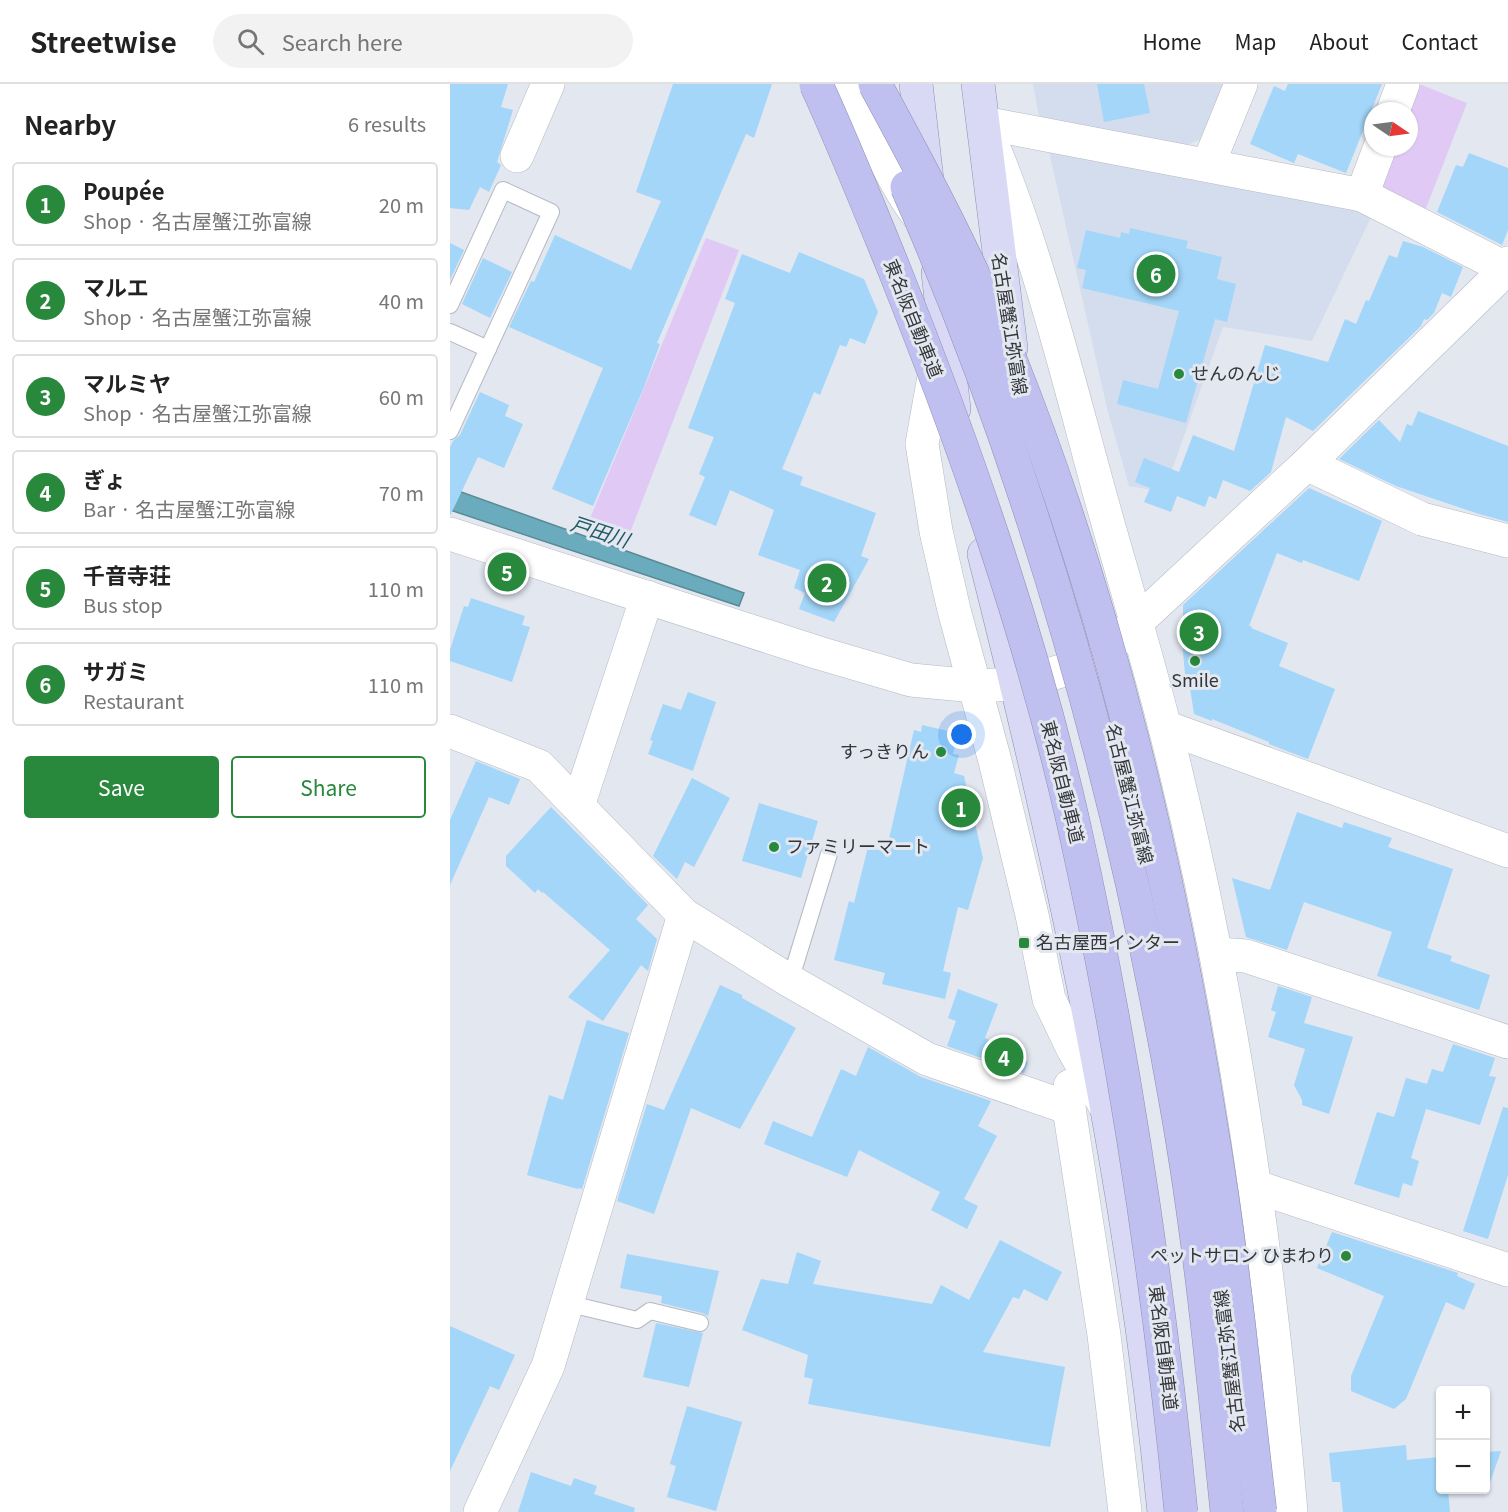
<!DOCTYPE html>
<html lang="en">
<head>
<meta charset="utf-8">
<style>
  body { margin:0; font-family:Georgia,"Noto Sans JP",serif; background:#f2f2f2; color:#222 }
  .controls { position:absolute; right:18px; bottom:18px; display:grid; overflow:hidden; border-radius:6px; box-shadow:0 2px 4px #0004 }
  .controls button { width:54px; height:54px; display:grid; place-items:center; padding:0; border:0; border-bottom:2px solid #e0e0e0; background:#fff; color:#222; font:30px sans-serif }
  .compass { position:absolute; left:914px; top:18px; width:54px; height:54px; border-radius:50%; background:#fff; box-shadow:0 2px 4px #0004; rotate:103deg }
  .you { position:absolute; left:512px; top:651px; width:21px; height:21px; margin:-15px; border:4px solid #fff; border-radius:50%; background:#1a73e8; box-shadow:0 0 0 9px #1a73e833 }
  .badge { display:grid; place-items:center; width:39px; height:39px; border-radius:50%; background:#28893d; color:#fff; font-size:20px; font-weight:700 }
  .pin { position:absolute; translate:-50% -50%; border:3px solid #fff; box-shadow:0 2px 6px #0006 }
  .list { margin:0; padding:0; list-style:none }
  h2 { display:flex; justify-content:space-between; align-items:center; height:78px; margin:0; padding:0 24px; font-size:26px }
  h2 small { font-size:20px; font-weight:400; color:#767676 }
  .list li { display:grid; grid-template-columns:39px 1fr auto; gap:18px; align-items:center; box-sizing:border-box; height:84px; margin:0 12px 12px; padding:0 12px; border:2px solid #e0e0e0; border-radius:6px }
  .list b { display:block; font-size:22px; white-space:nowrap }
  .list p { margin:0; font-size:20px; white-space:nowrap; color:#767676 }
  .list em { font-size:20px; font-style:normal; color:#767676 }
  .actions { display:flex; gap:12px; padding:18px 24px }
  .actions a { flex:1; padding:14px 0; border:2px solid #28893d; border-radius:6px; text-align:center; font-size:21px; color:#28893d }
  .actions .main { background:#28893d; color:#fff }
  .icon { flex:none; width:33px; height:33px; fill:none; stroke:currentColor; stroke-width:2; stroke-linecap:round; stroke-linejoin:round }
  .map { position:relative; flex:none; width:1058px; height:1428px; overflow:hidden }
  header { display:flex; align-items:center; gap:36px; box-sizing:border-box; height:84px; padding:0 30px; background:#fff; border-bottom:2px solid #e0e0e0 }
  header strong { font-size:28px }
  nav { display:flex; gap:33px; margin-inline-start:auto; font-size:21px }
  .search { width:420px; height:54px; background:#f2f2f2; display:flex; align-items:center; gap:15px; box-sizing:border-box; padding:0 21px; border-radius:33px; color:#767676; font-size:22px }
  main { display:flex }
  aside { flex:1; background:#fff }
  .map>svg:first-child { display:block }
  .built { fill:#d4dded }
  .green { fill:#e0caf5 }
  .water { fill:#6aacbd; stroke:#5a8995; stroke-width:1.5 }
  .building { fill:#a3d6f9 }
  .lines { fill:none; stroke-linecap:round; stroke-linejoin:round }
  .service-casing { stroke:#b5bac2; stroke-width:18 }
  .minor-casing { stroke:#b5bac2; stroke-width:34 }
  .tertiary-casing { stroke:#b5bac2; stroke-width:34 }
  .primary-casing { stroke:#8e8fb0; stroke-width:34 }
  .service { stroke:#fff; stroke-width:16 }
  .minor { stroke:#fff; stroke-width:33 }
  .tertiary { stroke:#fff; stroke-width:33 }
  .primary { stroke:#d9d9f6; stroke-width:33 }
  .motorway-bridge-casing { stroke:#8e8fb0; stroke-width:34; stroke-linecap:butt }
  .motorway-bridge { stroke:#bfbff0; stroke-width:33 }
  .poi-dot { fill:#28893d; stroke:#e2e7f0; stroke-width:2 }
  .labels { text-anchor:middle; stroke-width:6; stroke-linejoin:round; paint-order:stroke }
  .street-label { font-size:18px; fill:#343639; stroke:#e2e7f0 }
  .poi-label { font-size:18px; fill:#343639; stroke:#e2e7f0; text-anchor:start }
  .water-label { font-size:20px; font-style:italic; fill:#225966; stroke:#e2e7f0 }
</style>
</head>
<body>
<header>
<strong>Streetwise</strong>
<div class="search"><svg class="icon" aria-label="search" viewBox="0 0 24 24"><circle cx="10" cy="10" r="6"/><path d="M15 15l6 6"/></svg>Search here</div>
<nav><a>Home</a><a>Map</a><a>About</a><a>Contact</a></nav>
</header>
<main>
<aside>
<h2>Nearby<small>6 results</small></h2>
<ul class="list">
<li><span class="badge">1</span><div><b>Poupée</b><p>Shop · 名古屋蟹江弥富線</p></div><em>20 m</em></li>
<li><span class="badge">2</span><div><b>マルエ</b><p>Shop · 名古屋蟹江弥富線</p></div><em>40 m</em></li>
<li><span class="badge">3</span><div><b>マルミヤ</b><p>Shop · 名古屋蟹江弥富線</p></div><em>60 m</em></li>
<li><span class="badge">4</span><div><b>ぎょ</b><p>Bar · 名古屋蟹江弥富線</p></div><em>70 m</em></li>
<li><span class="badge">5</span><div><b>千音寺荘</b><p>Bus stop</p></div><em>110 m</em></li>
<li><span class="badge">6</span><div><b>サガミ</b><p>Restaurant</p></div><em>110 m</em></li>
</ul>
<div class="actions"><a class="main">Save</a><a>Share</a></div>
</aside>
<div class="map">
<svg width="1058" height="1428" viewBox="0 0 1058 1428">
  <rect width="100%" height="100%" fill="#e2e7f0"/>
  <g class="built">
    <polygon points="583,0 776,0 754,54 736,61 589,33"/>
    <polygon points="598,63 923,129 862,257 773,243 714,408 679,402 657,324"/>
  </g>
  <g class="green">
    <polygon points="969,0 1017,19 973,132 936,110 930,97 943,63 959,63 959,27"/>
    <polygon points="256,154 289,166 176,459 136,444"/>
  </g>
  <polygon class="water" points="0,404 294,509 289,522 0,426"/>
  <g class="building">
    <polygon points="0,0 58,0 51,23 63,26 47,78 51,81 39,108 30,103 19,126 0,124"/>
    <polygon points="223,0 322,0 304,54 296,50 207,259 210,260 194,303 143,422 102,405 153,284 59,243 81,197 84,198 105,151 181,186 211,117 186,108"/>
    <polygon points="647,0 694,0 700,29 654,38"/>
    <polygon points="838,0 932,0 896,89 848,70 844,79 800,60 824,2 835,7"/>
    <polygon points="1019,69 1058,84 1058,146 1052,161 987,128 1006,81 1013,83"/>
    <polygon points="680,144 738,157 736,164 772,173 767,195 786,200 777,238 765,235 736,339 667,320 673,296 708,305 729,227 632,204 636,186 627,184 636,146 670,154 671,148 679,150"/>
    <polygon points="953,157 973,163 1013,183 1001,213 992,209 984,229 977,236 974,235 971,242 863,347 836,333 821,388 800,407 773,396 766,415 759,412 755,423 727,412 721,428 694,418 700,404 685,398 694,374 729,388 743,351 784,367 815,261 878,278 895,235 906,240 916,216 919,217 939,171 947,174"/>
    <polygon points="0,159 14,166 0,196"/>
    <polygon points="349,168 414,195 428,228 415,260 400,254 396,263 390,261 370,311 364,308 332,385 353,393 350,401 426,429 411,472 419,475 384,538 349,525 355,509 344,504 350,486 308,471 324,426 280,406 266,442 239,431 255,393 249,390 264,353 238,344 285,219 275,215 292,170 340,189"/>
    <polygon points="33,174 62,188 40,234 12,220"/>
    <polygon points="30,308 59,321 55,332 73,340 54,384 28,373 0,432 0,363 3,357 10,351"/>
    <polygon points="968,327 1058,362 1058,438 1026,429 946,402 889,375 929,336 950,358 957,340 962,342"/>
    <polygon points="859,404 932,437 909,497 853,476 852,479 827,469 799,542 802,542 801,544 838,559 829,582 885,605 858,675 819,660 819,658 762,635 762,637 744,630 738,591 735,590 731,546 733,540 733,521"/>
    <polygon points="21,514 75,532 72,541 80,543 62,598 0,577 0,566 14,522 18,523"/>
    <polygon points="238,608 266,618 243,687 198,670 203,657 200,656 213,620 231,626"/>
    <polygon points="472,641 503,648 501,656 506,657 503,670 509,671 504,689 514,692 533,774 518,826 508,823 493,887 501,889 495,915 432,900 435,889 384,876 399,817 404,819 418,763 436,768 464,646 471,648"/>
    <polygon points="26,677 70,695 59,721 39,713 0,801 0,736"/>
    <polygon points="242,694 280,714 244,783 235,778 227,795 203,772"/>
    <polygon points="309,719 368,737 351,794 292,777"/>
    <polygon points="101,723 198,821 186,835 207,855 198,887 191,881 153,937 118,913 160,866 93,808 92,809 88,805 85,809 56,782 56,772"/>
    <polygon points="847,728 892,744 894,738 942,754 938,763 1003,785 977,864 1002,872 1000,877 1040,891 1029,926 927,892 942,848 854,818 837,866 796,853 782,794 820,806"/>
    <polygon points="270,901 292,911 292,914 346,944 290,1045 241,1024 204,1130 167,1117 197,1020 214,1026"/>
    <polygon points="828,902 862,913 854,939 903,953 879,1030 852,1021 852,1016 844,1001 855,965 818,953 826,928 821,926"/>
    <polygon points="508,905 548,920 535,954 561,966 560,970 578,978 574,989 497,962 506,937 498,934"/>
    <polygon points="137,936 179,949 132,1105 128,1104 128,1105 77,1091 99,1011 113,1016"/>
    <polygon points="1003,960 1045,974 1039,992 1046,993 1030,1041 976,1025 961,1074 969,1077 962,1102 953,1099 949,1114 904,1100 927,1028 944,1033 956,994 977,1000 982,985 993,988"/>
    <polygon points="418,963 471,993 541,1017 528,1042 547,1052 514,1115 528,1122 517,1145 481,1126 490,1108 409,1066 397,1093 314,1060 323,1037 362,1053 391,985 406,992"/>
    <polygon points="1053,1023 1058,1024 1058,1091 1038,1155 1013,1147"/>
    <polygon points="882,1148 1008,1189 1007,1192 1025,1200 1014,1226 996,1218 956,1315 944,1325 901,1307 901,1292 934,1212 867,1184"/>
    <polygon points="550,1156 612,1188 597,1217 574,1205 569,1215 563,1213 533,1268 615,1283 600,1363 358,1320 363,1295 354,1293 358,1271 292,1246 311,1195 338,1200 347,1168 371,1177 363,1200 482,1220 491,1201 519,1216"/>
    <polygon points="177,1170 269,1187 258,1232 252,1229 211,1219 212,1212 170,1204"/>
    <polygon points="206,1239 253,1249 239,1303 193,1293"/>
    <polygon points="0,1242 65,1271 49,1306 40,1302 0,1387"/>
    <polygon points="237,1322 292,1338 266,1427 217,1413 226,1382 220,1380"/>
    <polygon points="956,1361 957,1376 990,1373 990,1406 998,1406 1000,1428 893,1428 890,1398 882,1398 879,1369"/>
    <polygon points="1051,1367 1037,1407 1034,1406 1035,1406 1035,1368"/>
    <polygon points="81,1388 121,1402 124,1394 147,1402 144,1410 185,1424 184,1428 68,1428"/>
  </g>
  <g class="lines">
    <g class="service-casing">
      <g id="service">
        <polyline points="0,221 53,106 101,128 0,347"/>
        <polyline points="0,248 38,265"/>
        <polyline points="340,897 379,770"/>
        <polyline points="116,1219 187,1236 200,1227 250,1239"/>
      </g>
    </g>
    <g class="minor-casing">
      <g id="minor">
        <path d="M396,0C422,42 437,90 467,130"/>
        <polyline points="943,27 953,0"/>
        <polyline points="534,39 912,111 1055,184"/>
        <path d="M539,52C588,169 618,295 652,418C673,493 696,568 715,644C781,901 819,1163 841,1428"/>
        <polyline points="67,72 98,0"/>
        <polyline points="758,81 791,0"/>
        <polyline points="912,111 930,63"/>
        <polyline points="487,276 472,360 486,447 504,526 545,677 582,831 599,915 623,965 654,1020"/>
        <polyline points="857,380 972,435 1058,457"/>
        <polyline points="567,600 645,577 857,380 1043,198 1058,179"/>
        <polyline points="715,643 1058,767"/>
        <polyline points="0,647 89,682 234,831 340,897 477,975 619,1024"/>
        <polyline points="128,722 197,513"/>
        <polyline points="766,870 796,872 1058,958"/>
        <polyline points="620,1002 619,1024 654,1251 675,1428"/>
        <polyline points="807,1103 1058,1186"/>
        <polyline points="30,1428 98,1282 234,831"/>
      </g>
    </g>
    <g class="tertiary-casing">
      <polyline id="tertiary" points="0,450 369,569 461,596 525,602 567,600"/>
    </g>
    <g class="primary-casing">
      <g id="primary">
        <polyline points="466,0 477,96"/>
        <polyline points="528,0 561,264"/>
        <polyline points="488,189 504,325"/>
        <path d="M534,470C614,785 682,1104 714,1428"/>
      </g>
    </g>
    <use href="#service" class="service"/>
    <use href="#minor" class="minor"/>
    <use href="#tertiary" class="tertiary"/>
    <use href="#primary" class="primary"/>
    <g class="motorway-bridge-casing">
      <g id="motorway-bridge">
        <path d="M366,0C394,61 419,123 444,185C516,365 580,548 623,737C674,965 708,1196 731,1428"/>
        <path d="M425,0C474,90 522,180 560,275C659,523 720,785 762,1048C783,1174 795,1300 810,1427"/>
        <path d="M457,103C585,395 671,705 726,1019C750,1154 763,1291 777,1428"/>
      </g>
    </g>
    <use href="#motorway-bridge" class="motorway-bridge"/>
  </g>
  <g class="poi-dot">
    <circle cx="729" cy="290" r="6"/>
    <circle cx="745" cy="577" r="6"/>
    <circle cx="491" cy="668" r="6"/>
    <circle cx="324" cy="763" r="6"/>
    <rect x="568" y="853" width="12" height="12" rx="3"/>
    <circle cx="896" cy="1172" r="6"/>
  </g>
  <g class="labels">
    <g class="street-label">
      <text transform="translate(463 235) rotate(68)" y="6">東名阪自動車道</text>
      <text transform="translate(559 240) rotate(81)" y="6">名古屋蟹江弥富線</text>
      <text transform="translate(612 698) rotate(76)" y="6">東名阪自動車道</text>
      <text transform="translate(679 710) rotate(76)" y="6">名古屋蟹江弥富線</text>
      <text transform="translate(713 1264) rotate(83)" y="6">東名阪自動車道</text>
      <text transform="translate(780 1277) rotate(-97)" y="6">名古屋蟹江弥富線</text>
    </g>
    <g class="poi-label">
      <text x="741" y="296">せんのんじ</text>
      <text x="745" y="603" text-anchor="middle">Smile</text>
      <text x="479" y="674" text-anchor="end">すっきりん</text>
      <text x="336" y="769">ファミリーマート</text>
      <text x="586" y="865">名古屋西インター</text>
      <text x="884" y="1178" text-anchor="end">ペットサロン ひまわり</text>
    </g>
    <g class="water-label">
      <text transform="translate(150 448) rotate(18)" y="7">戸田川</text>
    </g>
  </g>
</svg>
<div class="controls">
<button>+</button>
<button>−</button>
</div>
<svg class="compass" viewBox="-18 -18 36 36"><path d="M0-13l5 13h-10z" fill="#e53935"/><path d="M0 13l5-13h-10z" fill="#767676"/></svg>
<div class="you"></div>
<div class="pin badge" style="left:511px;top:724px">1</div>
<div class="pin badge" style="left:377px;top:499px">2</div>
<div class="pin badge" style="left:749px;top:548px">3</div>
<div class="pin badge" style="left:554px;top:973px">4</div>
<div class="pin badge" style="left:57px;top:488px">5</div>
<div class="pin badge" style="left:706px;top:190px">6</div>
</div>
</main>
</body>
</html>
